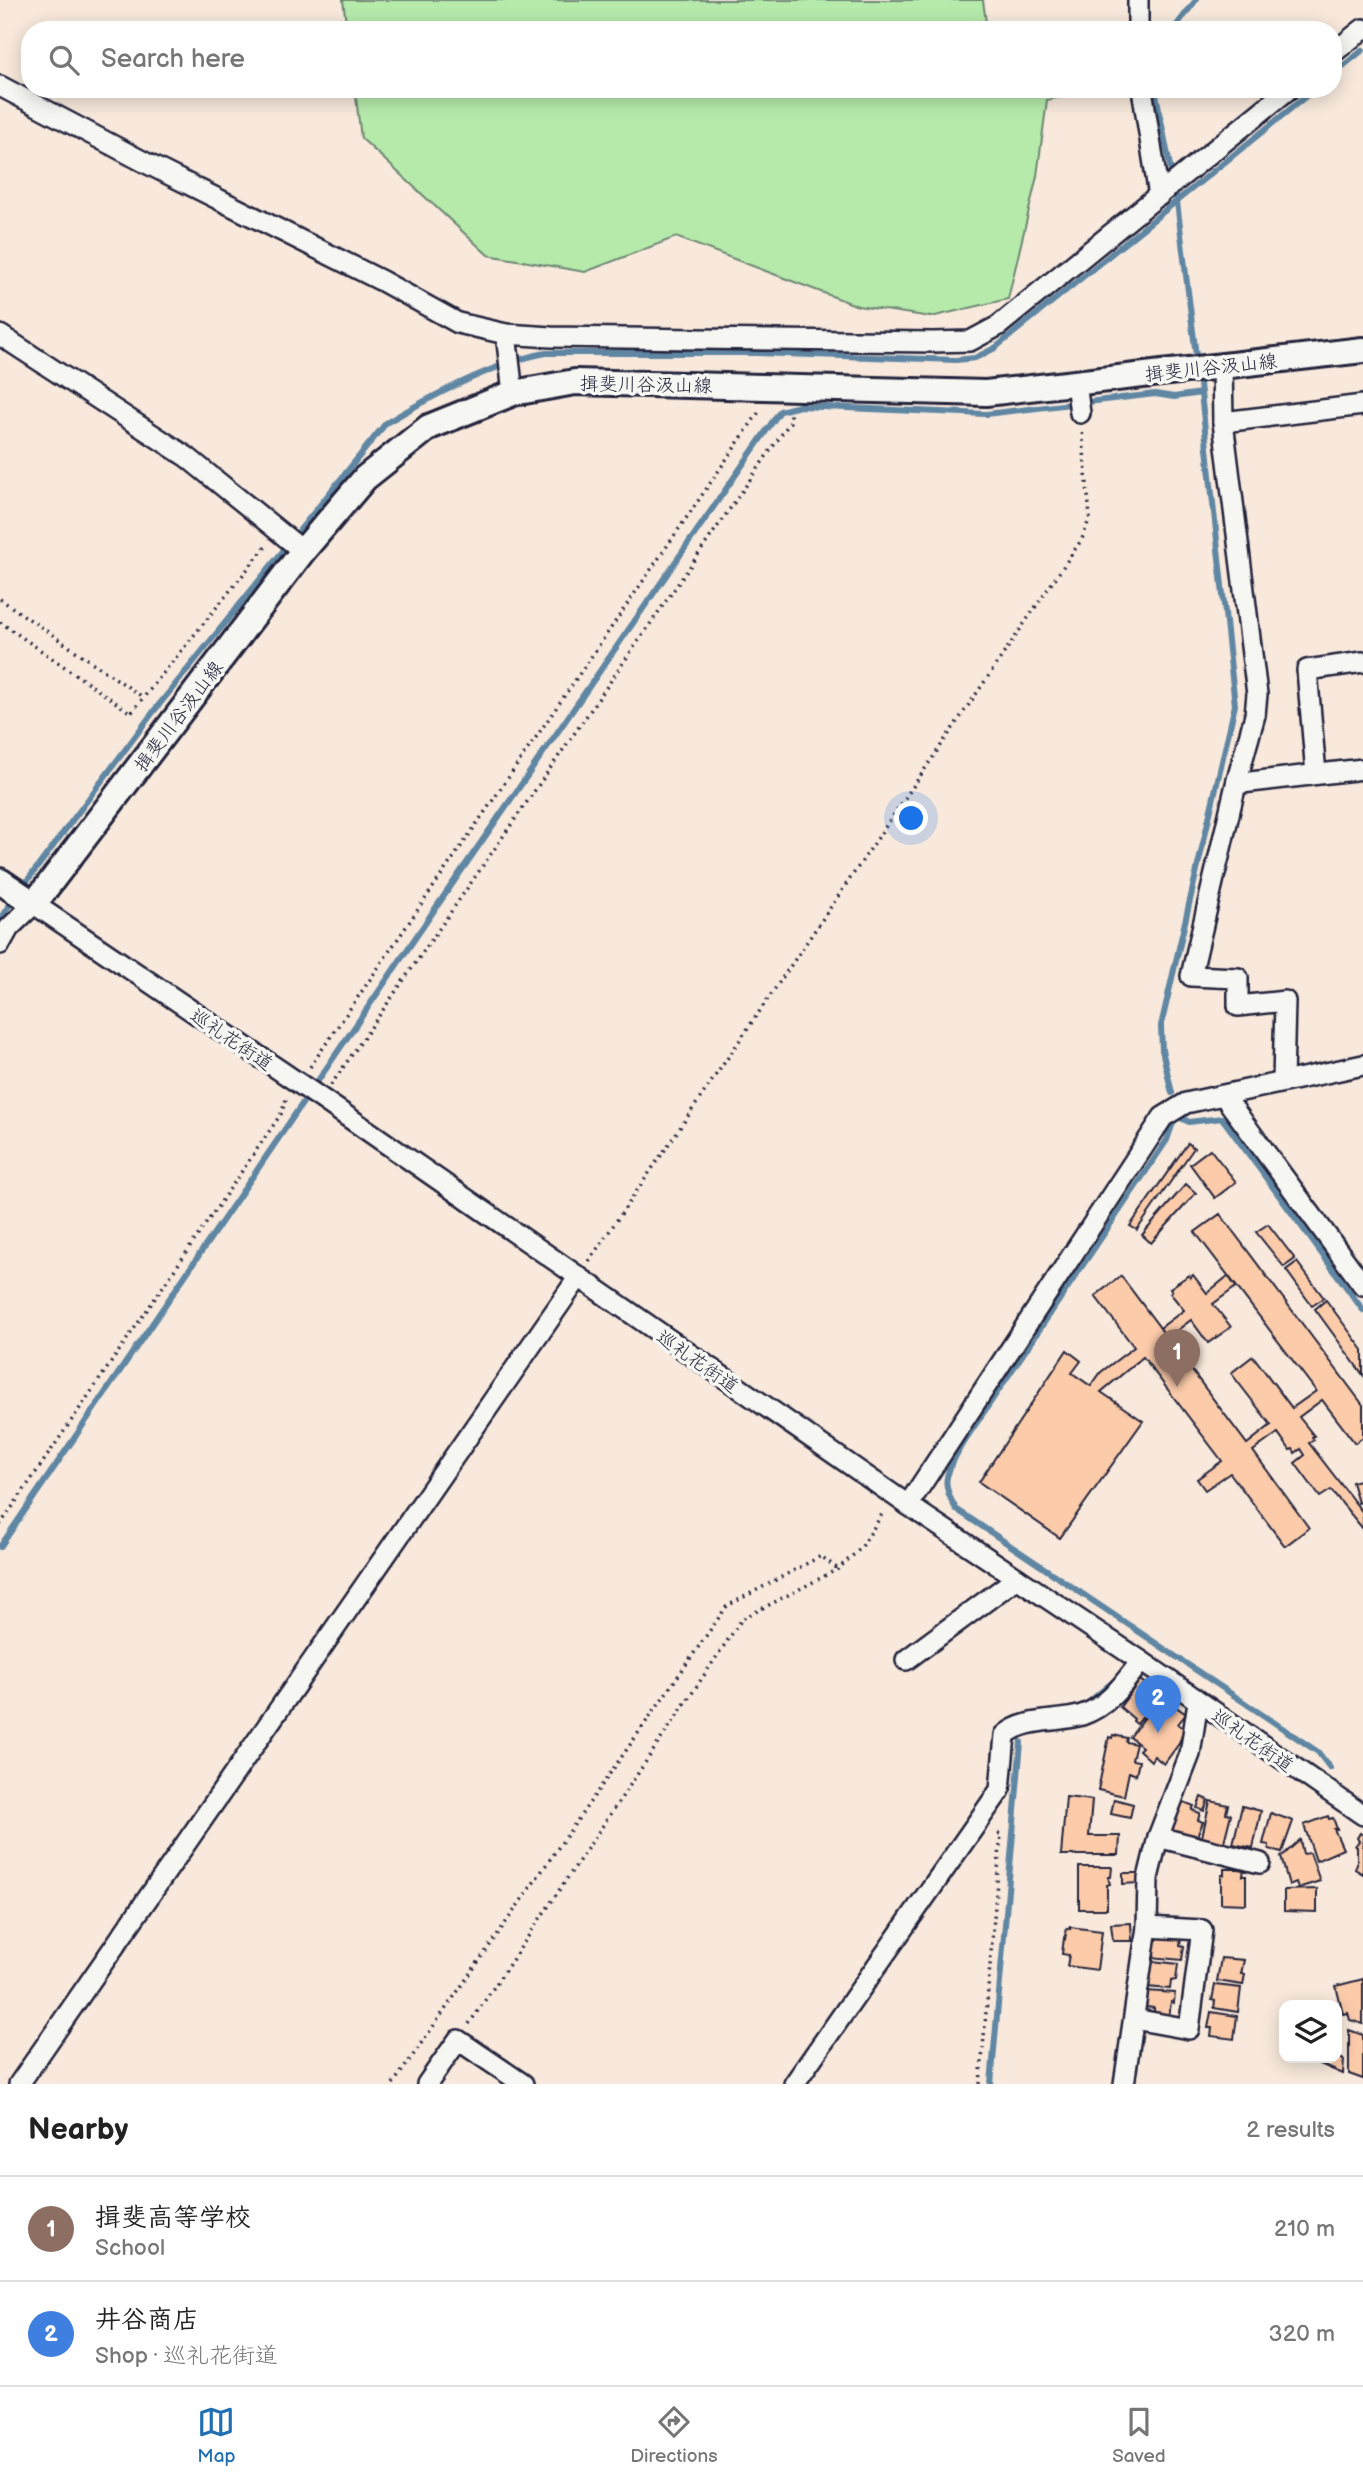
<!DOCTYPE html>
<html lang="en">
<head>
<meta charset="utf-8">
<style>
  body { margin:0; font-family:"Balsamiq Sans","Klee One",sans-serif; background:#f6f6f6; color:#222 }
  .controls { position:absolute; right:21px; bottom:21px; display:grid; overflow:hidden; border-radius:14px; box-shadow:0 4px 18px #0003 }
  .controls button { width:63px; height:63px; display:grid; place-items:center; padding:0; border:0; border-bottom:2px solid #e0e0e0; background:#fff; color:#222; font:35px sans-serif }
  .you { position:absolute; left:912px; top:819px; width:24px; height:24px; margin:-18px; border:5px solid #fff; border-radius:50%; background:#1a73e8; box-shadow:0 0 0 10px #1a73e833 }
  .badge { display:grid; place-items:center; width:46px; height:46px; border-radius:50%; background:#1f6fb2; color:#fff; font-size:23px; font-weight:700 }
  .pin { position:absolute; translate:-50% -58px; filter:drop-shadow(0 2px 4px #0008) }
  .pin::after { content:''; position:absolute; top:37px; width:24px; height:21px; background:inherit; clip-path:polygon(0 0,100% 0,50% 100%) }
  .list { margin:0; padding:0; list-style:none }
  h2 { display:flex; justify-content:space-between; align-items:center; height:91px; margin:0; padding:0 28px; font-size:30px }
  h2 small { font-size:23px; font-weight:400; color:#767676 }
  .list li { display:grid; grid-template-columns:46px 1fr auto; gap:21px; align-items:center; box-sizing:border-box; height:105px; padding:0 28px; border-top:2px solid #e0e0e0 }
  .list b { display:block; font-size:26px; white-space:nowrap }
  .list p { margin:0; font-size:23px; white-space:nowrap; color:#767676 }
  .list em { font-size:23px; font-style:normal; color:#767676 }
  .icon { flex:none; width:38px; height:38px; fill:none; stroke:currentColor; stroke-width:2; stroke-linecap:round; stroke-linejoin:round }
  .map { position:relative; flex:none; width:1363px; height:2084px; overflow:hidden }
  .search { position:absolute; background:#fff; box-shadow:0 4px 18px #0003; left:21px; right:21px; top:21px; height:77px; display:flex; align-items:center; gap:18px; box-sizing:border-box; padding:0 24px; border-radius:28px; color:#767676; font-size:26px }
  .sheet { height:301px; background:#fff }
  nav { display:flex; justify-content:space-around; align-items:center; box-sizing:border-box; height:98px; border-top:2px solid #e0e0e0; background:#fff; font-size:19px; color:#767676 }
  nav a { display:grid; justify-items:center; gap:4px }
  nav .on { color:#1f6fb2 }
  .map>svg:first-child { display:block }
  .green { fill:#b6eaab; stroke:#6c8673; stroke-width:2 }
  .lines { fill:none; stroke-linecap:round; stroke-linejoin:round }
  .stream { stroke:#5f86a3; stroke-width:6 }
  .building { fill:#fbcbaa; stroke:#22223b; stroke-width:2 }
  .minor-casing { stroke:#22223b; stroke-width:24 }
  .major-casing { stroke:#22223b; stroke-width:30 }
  .path { stroke:#22223b; stroke-width:3.5; stroke-dasharray:2 5; stroke-linecap:butt }
  .minor { stroke:#f6f6f2; stroke-width:19 }
  .major { stroke:#f6f6f2; stroke-width:24 }
  .labels { text-anchor:middle; stroke-width:7; stroke-linejoin:round; paint-order:stroke }
  .street-label { font-size:19px; fill:#22223b; stroke:#f6f6f2 }
</style>
</head>
<body>
<div class="map">
<svg width="1363" height="2084" viewBox="0 0 1363 2084">
  <rect width="100%" height="100%" fill="#f8e9dc"/>
  <filter id="ink" filterUnits="userSpaceOnUse"><feTurbulence type="fractalNoise" baseFrequency=".0143" numOctaves="2"/><feDisplacementMap in="SourceGraphic" scale="14" xChannelSelector="R" yChannelSelector="G"/><feConvolveMatrix kernelMatrix="1 2 1 2 8 2 1 2 1" color-interpolation-filters="sRGB"/></filter>
  <g filter="url(#ink)">
    <g class="green">
      <polygon points="343,0 983,0 987,30 347,30"/>
      <polygon points="355,89 1098,89 1047,100 1037,176 1008,299 931,317 858,306 676,237 585,272 488,255 361,138"/>
    </g>
    <g class="lines">
      <g class="stream">
        <polyline points="1173,30 1196,0"/>
        <polyline points="1333,74 1363,50"/>
        <polyline points="1155,89 1177,202 1197,364"/>
        <path d="M21,889L154,711L386,423C430,397 496,362 546,353H756L956,360L975,358L995,348L1315,89"/>
        <polyline points="0,919 14,898"/>
        <polyline points="1172,1093 1162,1050 1161,1026 1235,705 1199,375"/>
        <polyline points="1175,1115 1189,1122 1222,1118 1363,1310"/>
        <path d="M1175,1117L1167,1140L961,1446C947,1474 939,1480 956,1509L1318,1752L1330,1768"/>
        <polyline points="0,1547 437,906 780,411 800,406 986,414 1155,394 1174,397 1201,393"/>
        <polyline points="1089,1702 1115,1680"/>
        <polyline points="991,2084 1021,1742"/>
      </g>
    </g>
    <g class="building">
      <polygon points="1188,1143 1194,1148 1137,1230 1130,1226"/>
      <polygon points="1210,1149 1236,1182 1215,1198 1190,1164"/>
      <polygon points="1186,1184 1196,1193 1151,1243 1142,1235"/>
      <polygon points="1220,1214 1363,1405 1363,1437 1355,1443 1322,1400 1299,1417 1314,1436 1312,1437 1314,1440 1309,1443 1363,1513 1363,1529 1331,1490 1320,1497 1295,1463 1305,1455 1301,1449 1295,1453 1293,1449 1290,1450 1278,1433 1253,1451 1309,1528 1285,1546 1230,1473 1205,1490 1197,1479 1222,1461 1143,1357 1101,1392 1143,1421 1060,1538 979,1482 1067,1350 1081,1361 1072,1373 1091,1386 1101,1372 1134,1347 1095,1296 1121,1276 1247,1444 1271,1425 1231,1373 1253,1356 1292,1408 1316,1391 1195,1232"/>
      <polygon points="1268,1224 1295,1259 1284,1267 1256,1232"/>
      <polygon points="1297,1262 1324,1298 1312,1306 1286,1270"/>
      <polygon points="1189,1275 1190,1278 1193,1275 1207,1293 1228,1276 1236,1287 1213,1304 1231,1327 1208,1343 1191,1320 1167,1338 1160,1328 1184,1310 1170,1293 1172,1291 1170,1288"/>
      <polygon points="1326,1300 1363,1350 1363,1375 1315,1309"/>
      <polygon points="1363,1479 1363,1504 1362,1501 1358,1503 1352,1482"/>
      <polygon points="1140,1680 1160,1695 1137,1724 1133,1721 1134,1719 1120,1707"/>
      <polygon points="1161,1696 1186,1714 1178,1724 1185,1729 1178,1745 1164,1764 1154,1756 1151,1761 1139,1750 1142,1747 1130,1737"/>
      <polygon points="1113,1735 1127,1738 1126,1742 1136,1744 1132,1760 1139,1761 1136,1775 1129,1772 1124,1796 1098,1790 1109,1737 1112,1738"/>
      <polygon points="1066,1797 1092,1800 1089,1836 1120,1836 1119,1855 1061,1855"/>
      <polygon points="1201,1797 1208,1800 1204,1811 1197,1808"/>
      <polygon points="1114,1799 1133,1804 1130,1818 1111,1814"/>
      <polygon points="1179,1800 1194,1806 1192,1810 1200,1813 1198,1820 1203,1822 1195,1841 1168,1830"/>
      <polygon points="1210,1801 1228,1805 1226,1813 1231,1814 1223,1846 1201,1841"/>
      <polygon points="1242,1806 1261,1811 1253,1848 1233,1844"/>
      <polygon points="1271,1813 1293,1821 1282,1852 1269,1849 1269,1845 1263,1844"/>
      <polygon points="1328,1816 1329,1819 1333,1818 1337,1829 1334,1829 1343,1849 1316,1861 1304,1825"/>
      <polygon points="1360,1833 1363,1835 1363,1874 1355,1869 1357,1864 1357,1847 1355,1846 1359,1841 1357,1838"/>
      <polygon points="1300,1840 1303,1854 1310,1853 1320,1881 1298,1888 1296,1882 1289,1885 1281,1857"/>
      <polygon points="1079,1867 1112,1867 1111,1877 1108,1877 1110,1884 1107,1885 1107,1909 1079,1909"/>
      <polygon points="1224,1869 1244,1869 1243,1876 1246,1876 1246,1904 1221,1903 1221,1875 1224,1875"/>
      <polygon points="1123,1873 1138,1873 1138,1883 1123,1884"/>
      <polygon points="1317,1889 1317,1912 1284,1911 1284,1890"/>
      <polygon points="1131,1923 1132,1941 1113,1941 1111,1924"/>
      <polygon points="1070,1927 1102,1931 1097,1970 1067,1966 1069,1955 1062,1954 1064,1938 1065,1939 1067,1928 1070,1929"/>
      <polygon points="1158,1936 1181,1939 1180,1945 1184,1946 1182,1960 1151,1957 1153,1940 1157,1940"/>
      <polygon points="1221,1958 1244,1960 1241,1974 1245,1974 1243,1985 1217,1981"/>
      <polygon points="1152,1961 1178,1964 1176,1980 1171,1981 1170,1989 1147,1987 1148,1970 1151,1970"/>
      <polygon points="1363,1979 1363,2024 1350,2020 1348,2013 1343,2014 1336,1986"/>
      <polygon points="1215,1985 1241,1988 1238,2012 1214,2008 1215,2001 1212,2000"/>
      <polygon points="1146,1991 1175,1993 1174,2003 1171,2002 1169,2018 1154,2017 1154,2008 1145,2007"/>
      <polygon points="1211,2012 1237,2016 1234,2039 1211,2036 1212,2028 1208,2028"/>
      <polygon points="1349,2030 1363,2035 1363,2079 1349,2074"/>
      <polygon points="1337,2057 1344,2060 1343,2074 1315,2062 1316,2058"/>
    </g>
    <g class="lines">
      <g class="minor-casing">
        <g id="minor">
          <polyline points="1138,30 1138,0"/>
          <polyline points="1333,53 1363,29"/>
          <polyline points="0,86 146,163 382,281 458,323 506,334 551,337 933,342 970,341 998,326 1289,89"/>
          <polyline points="1142,89 1159,196"/>
          <polyline points="506,334 513,393"/>
          <polyline points="0,335 187,457 303,551"/>
          <polyline points="1222,366 1223,422 1257,694 1255,715 1237,780 1191,976 1238,978 1238,1006 1285,1001 1283,1081"/>
          <polyline points="1076,383 1080,413"/>
          <polyline points="1223,422 1363,405"/>
          <polyline points="1316,774 1307,670 1363,662"/>
          <polyline points="1237,780 1242,783 1363,769"/>
          <polyline points="0,944 9,928 34,904 322,1099 908,1505 1141,1661 1363,1815"/>
          <polyline points="1224,1096 1363,1285"/>
          <polyline points="908,1505 1163,1117 1186,1103 1363,1065"/>
          <polyline points="906,1660 1017,1578"/>
          <polyline points="1158,1837 1260,1863"/>
          <polyline points="1134,2019 1189,2029 1202,1930 1147,1927"/>
          <polyline points="19,2084 578,1278"/>
          <polyline points="427,2084 458,2040 523,2084"/>
          <path d="M794,2084L1000,1790L1005,1735C1026,1717 1057,1723 1082,1715C1109,1706 1124,1683 1141,1661"/>
          <polyline points="1124,2084 1147,1927 1148,1878 1158,1837 1190,1754 1198,1702"/>
        </g>
      </g>
      <g class="major-casing">
        <polyline id="major" points="0,881 34,904 303,551 365,478 429,427 513,393 575,382 986,393 1363,350"/>
      </g>
      <g class="path">
        <polyline points="0,599 144,698"/>
        <polyline points="0,622 131,713 267,545"/>
        <polyline points="310,1067 761,409"/>
        <polyline points="331,1085 790,422 790,410"/>
        <polyline points="589,1261 1082,539 1090,517 1082,429"/>
        <polyline points="0,1525 281,1114 287,1097"/>
        <polyline points="469,2024 742,1619 838,1569 861,1548 884,1511"/>
        <polyline points="393,2084 727,1606 821,1556 838,1569"/>
        <polyline points="980,2084 1001,1834 994,1832"/>
      </g>
      <use href="#minor" class="minor"/>
      <use href="#major" class="major"/>
    </g>
  </g>
  <g class="labels">
    <g class="street-label">
      <text transform="translate(1211 367) rotate(-6)" y="7">揖斐川谷汲山線</text>
      <text transform="translate(646 384) rotate(1)" y="7">揖斐川谷汲山線</text>
      <text transform="translate(178 716) rotate(-53)" y="7">揖斐川谷汲山線</text>
      <text transform="translate(232 1039) rotate(34)" y="7">巡礼花街道</text>
      <text transform="translate(698 1361) rotate(35)" y="7">巡礼花街道</text>
      <text transform="translate(1253 1740) rotate(35)" y="7">巡礼花街道</text>
    </g>
  </g>
</svg>
<div class="controls">
<button><svg class="icon" aria-label="layers" viewBox="0 0 24 24"><path d="M12 4l9 5-9 5-9-5zM3 14l9 5 9-5"/></svg></button>
</div>
<div class="you"></div>
<div class="pin badge" style="left:1177px;top:1387px;background:#8d6e63">1</div>
<div class="pin badge" style="left:1158px;top:1733px;background:#3f7fe0">2</div>
<div class="search"><svg class="icon" aria-label="search" viewBox="0 0 24 24"><circle cx="10" cy="10" r="6"/><path d="M15 15l6 6"/></svg>Search here</div>
</div>
<section class="sheet">
<h2>Nearby<small>2 results</small></h2>
<ul class="list">
<li><span class="badge" style="background:#8d6e63">1</span><div><b>揖斐高等学校</b><p>School</p></div><em>210 m</em></li>
<li><span class="badge" style="background:#3f7fe0">2</span><div><b>井谷商店</b><p>Shop · 巡礼花街道</p></div><em>320 m</em></li>
</ul>
</section>
<nav>
<a class="on"><svg class="icon" aria-label="map" viewBox="0 0 24 24"><path d="M3 6l6-2 6 2 6-2v14l-6 2-6-2-6 2zM9 4v14M15 6v14"/></svg>Map</a>
<a><svg class="icon" aria-label="directions" viewBox="0 0 24 24"><path d="M12 3l9 9-9 9-9-9zM9 14v-3h6M13 9l2 2-2 2"/></svg>Directions</a>
<a><svg class="icon" aria-label="saved" viewBox="0 0 24 24"><path d="M7 4h10v16l-5-4-5 4z"/></svg>Saved</a>
</nav>
</body>
</html>
